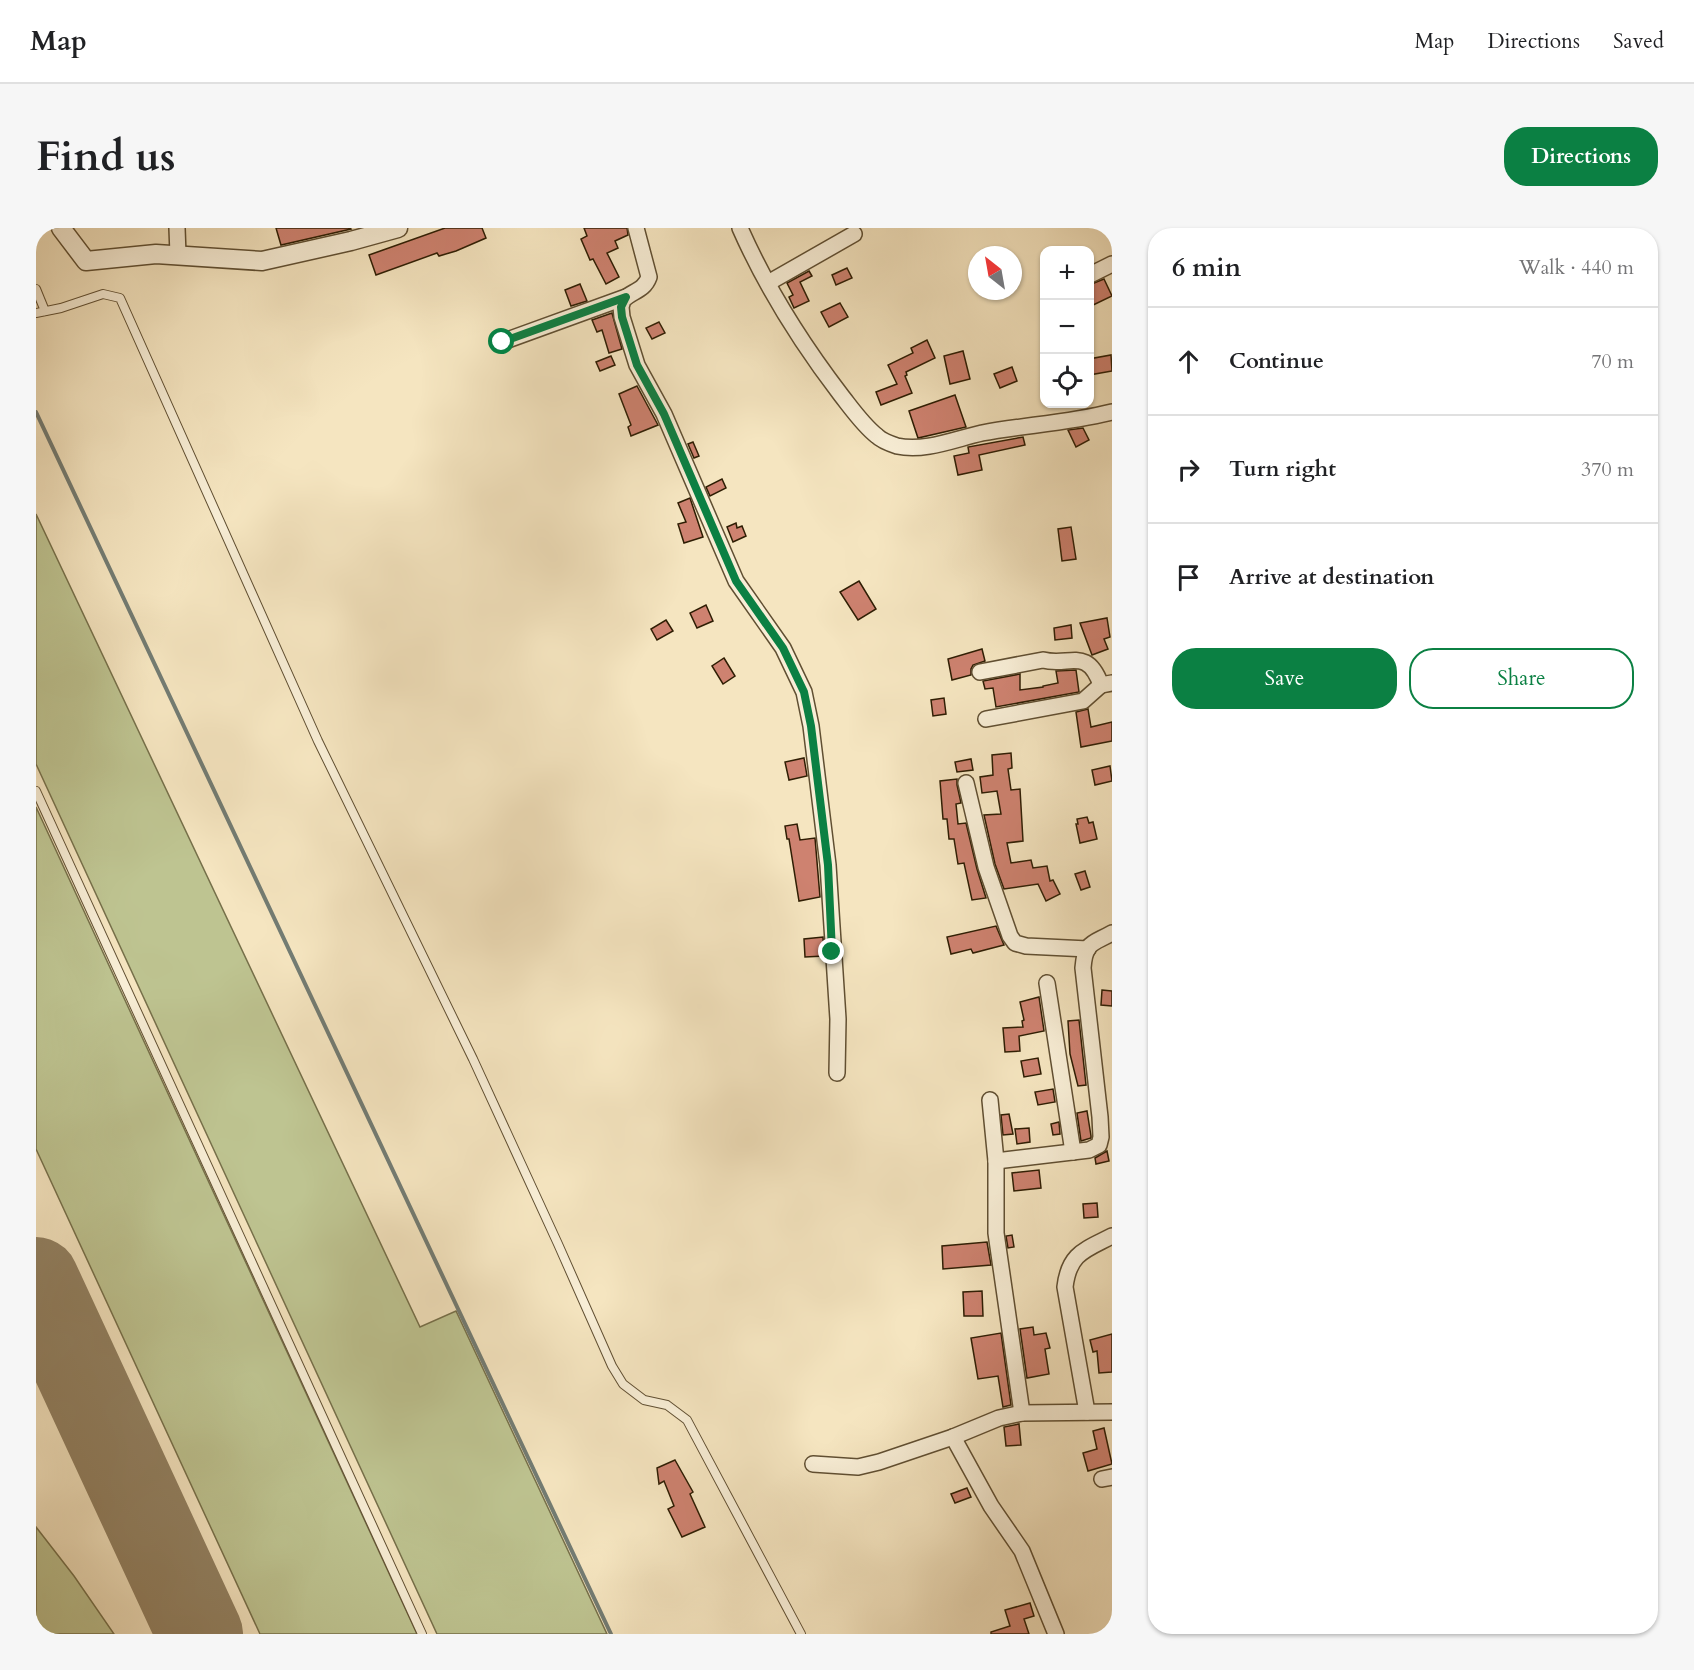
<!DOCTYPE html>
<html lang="en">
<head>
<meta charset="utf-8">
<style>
  body { margin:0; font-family:Cardo,serif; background:#f6f6f6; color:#202124 }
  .controls { position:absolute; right:18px; top:18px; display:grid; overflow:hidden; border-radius:12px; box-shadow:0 2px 4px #0004 }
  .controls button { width:54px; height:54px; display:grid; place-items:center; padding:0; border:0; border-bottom:2px solid #e0e0e0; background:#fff; color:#202124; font:30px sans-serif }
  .compass { position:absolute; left:932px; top:18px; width:54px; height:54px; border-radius:50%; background:#fff; box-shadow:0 2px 4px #0004; rotate:329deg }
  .stop { position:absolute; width:18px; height:18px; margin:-14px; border:4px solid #0b8043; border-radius:50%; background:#fff }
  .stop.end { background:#0b8043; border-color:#fff; box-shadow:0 2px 6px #0008 }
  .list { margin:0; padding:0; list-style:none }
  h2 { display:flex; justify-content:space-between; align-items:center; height:78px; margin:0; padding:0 24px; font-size:26px }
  h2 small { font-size:20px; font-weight:400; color:#757577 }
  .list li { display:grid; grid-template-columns:39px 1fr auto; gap:18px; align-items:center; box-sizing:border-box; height:108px; padding:0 24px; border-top:2px solid #e0e0e0 }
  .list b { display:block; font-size:22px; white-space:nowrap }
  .list em { font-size:20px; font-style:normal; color:#757577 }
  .actions { display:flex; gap:12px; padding:18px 24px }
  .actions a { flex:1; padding:14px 0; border:2px solid #0b8043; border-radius:24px; text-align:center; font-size:21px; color:#0b8043 }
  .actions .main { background:#0b8043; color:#fff }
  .icon { flex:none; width:33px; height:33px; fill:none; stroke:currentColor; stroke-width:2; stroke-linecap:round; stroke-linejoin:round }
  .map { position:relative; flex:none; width:1076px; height:1406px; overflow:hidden; border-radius:24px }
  header { display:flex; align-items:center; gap:36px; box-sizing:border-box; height:84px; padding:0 30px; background:#fff; border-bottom:2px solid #e0e0e0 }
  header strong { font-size:28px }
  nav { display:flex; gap:33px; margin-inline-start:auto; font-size:21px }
  .intro { display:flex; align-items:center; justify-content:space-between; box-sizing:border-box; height:144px; padding:0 36px }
  h1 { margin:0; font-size:42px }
  .button { padding:15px 27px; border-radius:24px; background:#0b8043; color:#fff; font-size:21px; font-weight:700 }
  main { display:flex; gap:36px; padding:0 36px }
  aside { flex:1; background:#fff; border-radius:24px; box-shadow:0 2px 4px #0004 }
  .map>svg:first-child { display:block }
  .green { fill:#bec491; stroke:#76704a; stroke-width:1.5 }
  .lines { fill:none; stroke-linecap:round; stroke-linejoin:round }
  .stream { stroke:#737c73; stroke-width:4 }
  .runway { stroke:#928162; stroke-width:86 }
  .building { fill:#ce8270; stroke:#2e1d03; stroke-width:1.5 }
  .service-casing { stroke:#604f32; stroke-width:10 }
  .minor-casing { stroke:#604f32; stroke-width:18 }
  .tertiary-casing { stroke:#604f32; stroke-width:21 }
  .service { stroke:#f8eed6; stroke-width:8 }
  .minor { stroke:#f8eed6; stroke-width:15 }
  .tertiary { stroke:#f8eed6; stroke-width:18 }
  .route { stroke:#0b8043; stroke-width:8 }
</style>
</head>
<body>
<header>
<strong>Map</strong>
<nav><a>Map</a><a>Directions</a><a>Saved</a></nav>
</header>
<div class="intro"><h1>Find us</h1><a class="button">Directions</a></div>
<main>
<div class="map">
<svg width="1076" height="1406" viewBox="0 0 1076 1406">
  <rect width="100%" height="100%" fill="#f5e5c0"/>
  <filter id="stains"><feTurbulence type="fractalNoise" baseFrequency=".00333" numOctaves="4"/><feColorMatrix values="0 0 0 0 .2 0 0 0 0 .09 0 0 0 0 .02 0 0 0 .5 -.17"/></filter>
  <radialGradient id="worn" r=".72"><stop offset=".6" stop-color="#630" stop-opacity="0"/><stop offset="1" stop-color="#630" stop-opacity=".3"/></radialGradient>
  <g class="green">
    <polygon points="0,286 384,1099 420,1083 571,1406 401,1406 0,536"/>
    <polygon points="0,579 381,1406 224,1406 0,921"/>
    <polygon points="0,1299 38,1348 78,1406 0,1406"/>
  </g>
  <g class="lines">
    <polyline class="stream" points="0,184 575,1406"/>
    <polyline class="runway" points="0,1052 164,1406"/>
  </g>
  <g class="building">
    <polygon points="240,0 314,0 315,1 245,17"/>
    <polygon points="409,0 446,0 450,10 420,23 403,28 401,25 340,47 333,27"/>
    <polygon points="548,0 591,0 592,7 579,13 582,20 571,25 583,49 570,56 557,31 554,32 545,11 551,8"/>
    <polygon points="811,40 816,50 800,57 796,47"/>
    <polygon points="773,43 776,48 764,54 773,73 758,80 753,69 757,67 751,55"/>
    <polygon points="1068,51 1076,68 1053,79 1053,57"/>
    <polygon points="544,56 551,73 535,78 529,62"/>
    <polygon points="804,75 812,89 793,99 785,84"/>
    <polygon points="576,85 586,121 573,125 566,102 561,104 556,92"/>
    <polygon points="623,94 629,105 616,111 610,100"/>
    <polygon points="891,112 899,130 870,144 871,147 869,148 876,165 845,177 840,164 861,156 852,137 877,125 875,120"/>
    <polygon points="927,123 934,151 914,156 908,128"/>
    <polygon points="1075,127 1076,143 1053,147 1053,131"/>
    <polygon points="575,128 579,137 564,143 560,134"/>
    <polygon points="976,139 981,153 964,160 958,146"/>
    <polygon points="601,158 622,197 595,208 592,199 595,197 583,166"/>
    <polygon points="919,167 930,199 882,210 873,183"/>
    <polygon points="1047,200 1053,212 1040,219 1032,202"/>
    <polygon points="987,209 989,217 943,227 946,242 922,247 918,228 933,225 932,219"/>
    <polygon points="657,214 663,228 658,230 652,216"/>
    <polygon points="686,251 690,260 674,268 670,259"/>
    <polygon points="654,270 667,309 648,315 642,296 650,294 642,275"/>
    <polygon points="700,295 701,300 706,298 710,308 697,314 691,299"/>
    <polygon points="1035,299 1040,331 1026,333 1022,301"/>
    <polygon points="823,353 840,381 822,392 804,364"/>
    <polygon points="670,377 677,393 661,400 654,385"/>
    <polygon points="1071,390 1074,409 1068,411 1072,421 1056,427 1044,395"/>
    <polygon points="630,392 637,403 621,412 615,401"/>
    <polygon points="1035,397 1036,410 1019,412 1018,400"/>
    <polygon points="946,421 949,433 937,437 935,441 935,447 916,452 912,431"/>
    <polygon points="688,430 699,448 687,456 676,438"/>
    <polygon points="1040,442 1043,464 960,479 957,460 949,461 947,453 984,446 984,462 1007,459 1007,458 1022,455 1020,443"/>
    <polygon points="908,470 910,486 897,488 895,472"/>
    <polygon points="1052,481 1055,499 1076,494 1076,513 1045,519 1040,484"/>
    <polygon points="975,525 976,540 972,541 975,562 984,561 987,613 971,615 975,635 995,632 997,640 1011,638 1014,653 1017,652 1024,666 1010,673 1002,656 968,661 959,636 948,587 965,586 961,563 946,565 944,549 957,547 956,527"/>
    <polygon points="768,530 771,548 753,552 749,534"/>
    <polygon points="935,531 937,542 921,544 919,534"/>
    <polygon points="1074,538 1076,553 1059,557 1056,542"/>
    <polygon points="921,551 921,557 925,575 920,576 922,596 930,595 941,641 950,670 936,672 928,635 922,636 918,611 913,611 911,591 907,591 904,553"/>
    <polygon points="1051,589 1053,595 1057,594 1061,611 1044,615 1040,596 1042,596 1041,591"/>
    <polygon points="761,596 764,612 779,610 784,669 763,673 753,611 751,611 749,598"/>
    <polygon points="1049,643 1054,659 1045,662 1039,646"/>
    <polygon points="960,698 968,717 937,725 935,721 915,726 911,709"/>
    <polygon points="787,709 788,728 769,729 768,711"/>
    <polygon points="1066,762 1076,763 1076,778 1065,777"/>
    <polygon points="1003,769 1008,803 983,808 984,823 969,824 967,800 987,799 986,793 988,792 984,774"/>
    <polygon points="1043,792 1050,857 1042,858 1034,826 1032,793"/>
    <polygon points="1002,830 1005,846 988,849 985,833"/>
    <polygon points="1017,861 1019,874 1002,877 999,864"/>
    <polygon points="1051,883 1055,908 1055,910 1045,913 1041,885"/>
    <polygon points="973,886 977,906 967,907 965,887"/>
    <polygon points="1023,894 1024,906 1017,907 1015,896"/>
    <polygon points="993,900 994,914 981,916 979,901"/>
    <polygon points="1071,923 1073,933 1060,936 1059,930"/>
    <polygon points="1003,942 1005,960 978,963 976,945"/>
    <polygon points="1061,975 1062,989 1048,990 1047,976"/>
    <polygon points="976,1007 978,1019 972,1020 970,1008"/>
    <polygon points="951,1014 955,1037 907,1041 906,1018"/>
    <polygon points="946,1063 947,1088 928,1088 927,1064"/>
    <polygon points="997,1099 998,1107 1010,1105 1014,1120 1009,1121 1013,1146 991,1150 984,1101"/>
    <polygon points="965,1105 975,1177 967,1179 962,1148 942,1151 935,1110"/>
    <polygon points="1076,1106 1076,1144 1063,1145 1061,1123 1057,1124 1054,1112"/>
    <polygon points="983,1196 985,1217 970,1218 968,1199"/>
    <polygon points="1068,1200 1076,1236 1052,1243 1047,1225 1061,1221 1057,1203"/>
    <polygon points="639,1232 657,1264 654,1266 669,1299 646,1309 632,1281 638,1278 628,1253 623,1256 621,1240"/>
    <polygon points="931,1260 935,1269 919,1275 915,1266"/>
    <polygon points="994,1375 998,1388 988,1391 993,1406 955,1406 955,1404 974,1398 969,1382"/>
  </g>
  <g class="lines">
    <g class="service-casing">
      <g id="service">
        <polyline points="0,61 9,83"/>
        <polyline points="0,85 25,80 67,66 84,70 282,513 437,831 522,1016 576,1138 587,1156 608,1172 631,1177 651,1192 765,1406"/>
        <polyline points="0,563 386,1406"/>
      </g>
    </g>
    <g class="minor-casing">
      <g id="minor">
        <polyline points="141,0 142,27"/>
        <path d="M600,0L613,49C608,63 596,63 587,72L585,79L586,89L601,137L628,186L700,353L747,420L768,464L775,498L792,637L802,791L801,845"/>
        <path d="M704,0C730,59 766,116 805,167C816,181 827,197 841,208C845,212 855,216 861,218C889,224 919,211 946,205C989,197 1033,195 1076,184"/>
        <polyline points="1054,47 1076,36"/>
        <polyline points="732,55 818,6"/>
        <polyline points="466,114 590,69"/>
        <path d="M944,444L1007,432C1033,439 1051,418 1065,457L1076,455"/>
        <polyline points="950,491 1047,473 1065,457"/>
        <polyline points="930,555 950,639 974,708 979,715 990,718 1052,721"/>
        <polyline points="1011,755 1037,924"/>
        <polyline points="954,872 960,933 960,1005 986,1185"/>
        <path d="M960,933L1053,922L1063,917L1065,909L1064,889L1047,740C1049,713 1057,716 1076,705"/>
        <path d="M1051,1184L1029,1059C1033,1025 1049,1022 1076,1008"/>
        <polyline points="917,1209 955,1278 986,1323 1020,1406"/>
        <polyline points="777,1236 822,1239 843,1234 917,1209 963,1190 986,1185 1076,1184"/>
        <polyline points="1066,1251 1076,1249"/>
      </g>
    </g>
    <g class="tertiary-casing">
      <polyline id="tertiary" points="25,0 50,33 120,26 226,33 315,13 362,0"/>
    </g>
    <use href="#service" class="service"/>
    <use href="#minor" class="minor"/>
    <use href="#tertiary" class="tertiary"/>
  </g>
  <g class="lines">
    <polyline class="route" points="466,114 590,69 585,79 586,89 601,137 628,186 700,353 747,420 768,464 775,498 792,637 796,724"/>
  </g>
  <rect width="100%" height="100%" filter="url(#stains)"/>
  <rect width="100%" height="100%" fill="url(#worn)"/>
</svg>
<div class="controls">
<button>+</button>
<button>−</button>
<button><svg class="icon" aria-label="locate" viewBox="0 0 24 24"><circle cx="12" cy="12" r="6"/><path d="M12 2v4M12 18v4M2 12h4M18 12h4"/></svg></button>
</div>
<svg class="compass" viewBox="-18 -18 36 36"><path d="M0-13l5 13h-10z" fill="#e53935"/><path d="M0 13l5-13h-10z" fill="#757577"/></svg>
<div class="stop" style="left:466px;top:114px"></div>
<div class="stop end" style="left:796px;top:724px"></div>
</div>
<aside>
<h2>6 min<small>Walk · 440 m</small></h2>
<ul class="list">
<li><svg class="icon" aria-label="ahead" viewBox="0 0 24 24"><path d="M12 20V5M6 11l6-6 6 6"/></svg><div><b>Continue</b></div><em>70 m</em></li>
<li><svg class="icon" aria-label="right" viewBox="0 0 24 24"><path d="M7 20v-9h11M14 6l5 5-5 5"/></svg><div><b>Turn right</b></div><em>370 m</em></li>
<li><svg class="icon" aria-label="arrive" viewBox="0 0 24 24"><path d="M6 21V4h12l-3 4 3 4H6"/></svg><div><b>Arrive at destination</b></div></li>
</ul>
<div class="actions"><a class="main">Save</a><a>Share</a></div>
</aside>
</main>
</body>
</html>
